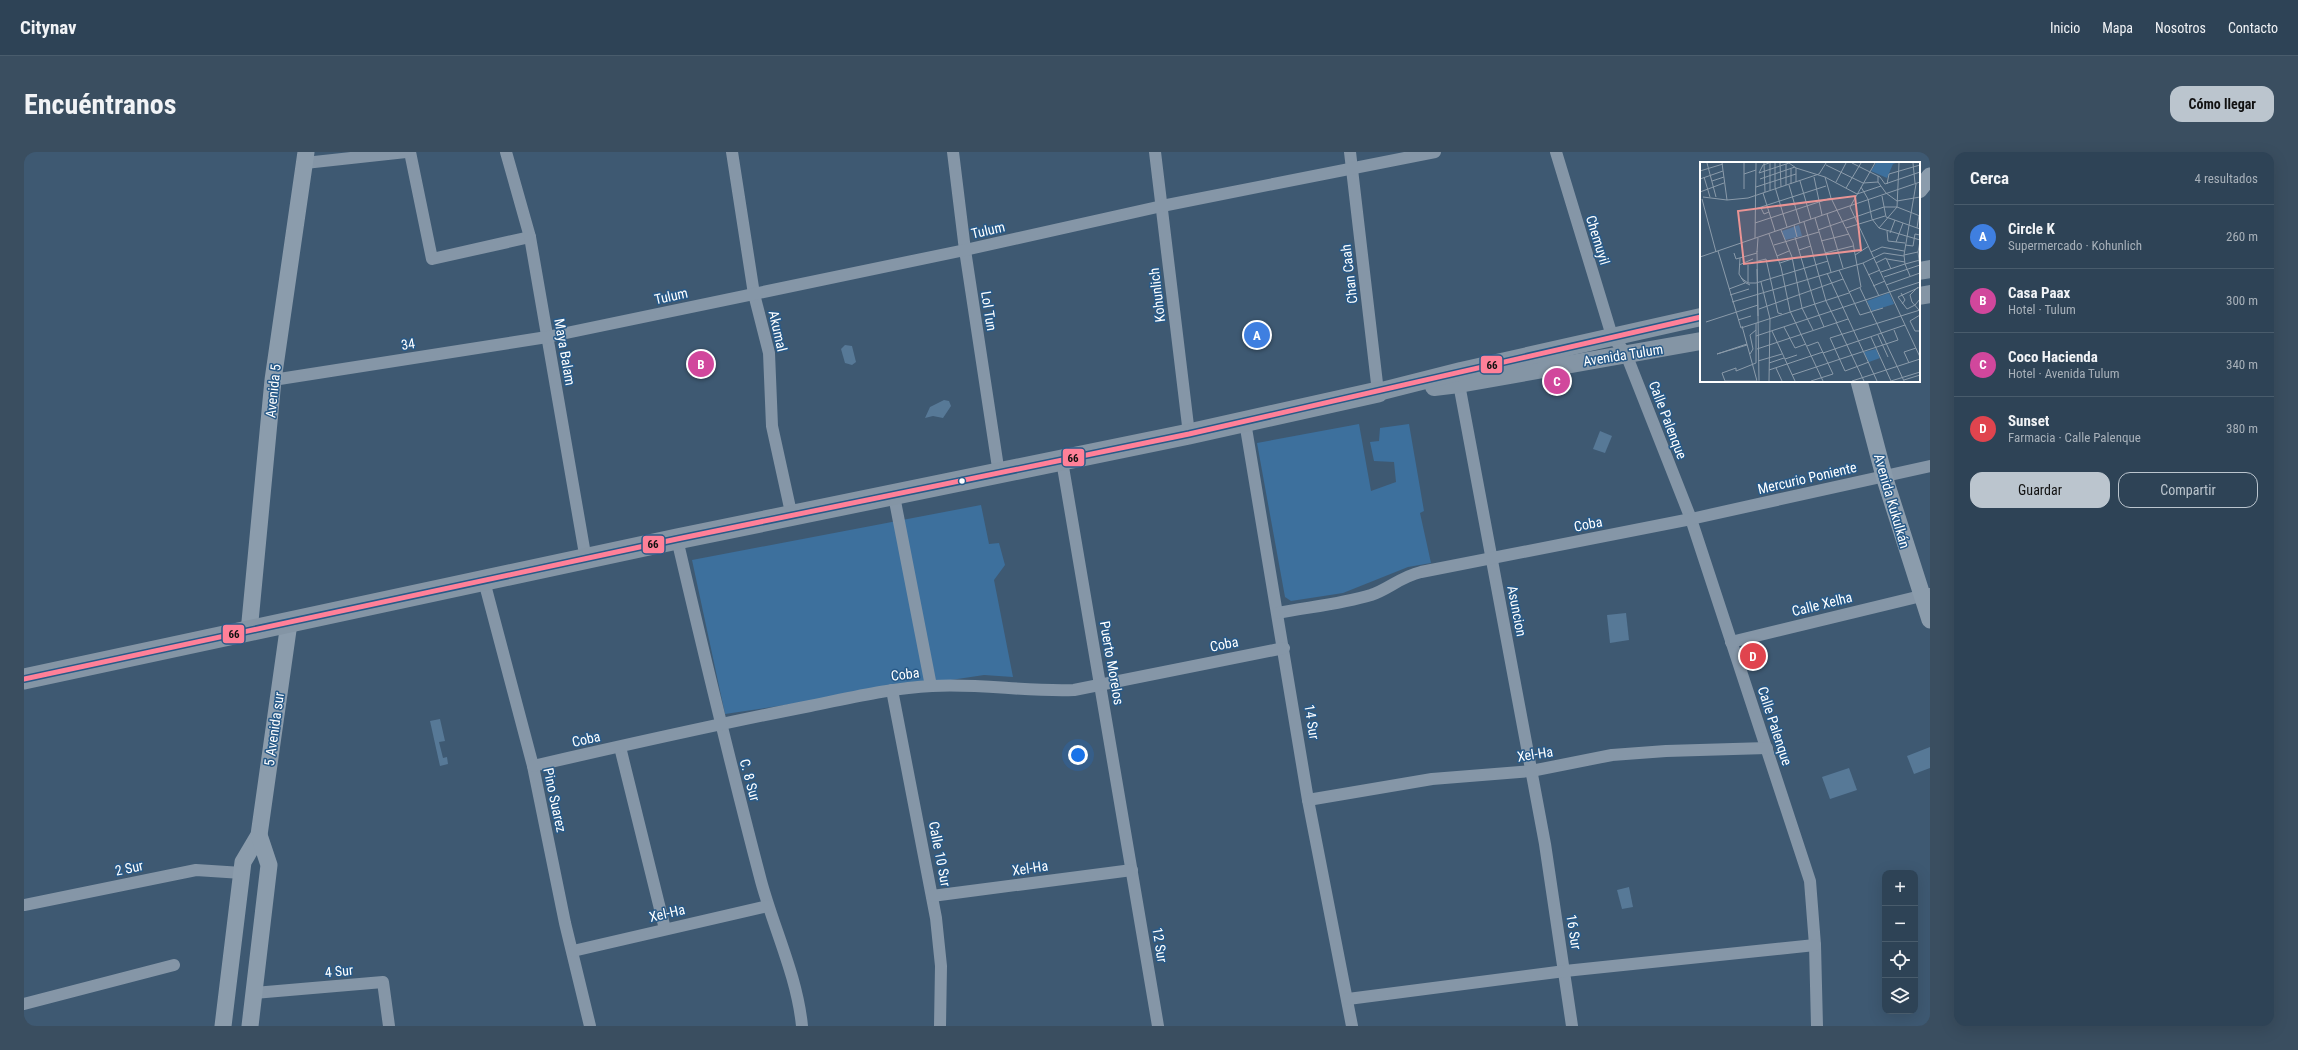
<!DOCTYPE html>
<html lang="es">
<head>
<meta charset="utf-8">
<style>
  body { margin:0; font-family:"Roboto Condensed",sans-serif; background:#3a4e60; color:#f1f3f6 }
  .controls { position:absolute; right:12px; bottom:12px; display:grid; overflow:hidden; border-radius:8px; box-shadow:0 4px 16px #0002 }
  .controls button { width:36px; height:36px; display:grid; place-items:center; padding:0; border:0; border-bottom:1px solid #495c6c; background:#2e4356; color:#f1f3f6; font:20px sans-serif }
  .you { position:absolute; left:1054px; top:603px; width:14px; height:14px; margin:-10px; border:3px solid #fff; border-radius:50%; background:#1a73e8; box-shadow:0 0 0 6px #1a73e833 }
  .badge { display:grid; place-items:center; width:26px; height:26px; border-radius:50%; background:#bbc5ce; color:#fff; font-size:13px; font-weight:700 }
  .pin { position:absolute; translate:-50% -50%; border:2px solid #fff; box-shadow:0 1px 4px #0006 }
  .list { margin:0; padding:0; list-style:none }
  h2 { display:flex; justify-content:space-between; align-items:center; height:52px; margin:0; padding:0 16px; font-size:17px }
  h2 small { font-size:13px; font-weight:400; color:#a7b0b9 }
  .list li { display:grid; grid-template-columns:26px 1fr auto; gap:12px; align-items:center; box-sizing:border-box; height:64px; padding:0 16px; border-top:1px solid #495c6c }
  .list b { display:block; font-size:15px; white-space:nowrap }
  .list p { margin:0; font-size:13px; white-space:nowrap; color:#a7b0b9 }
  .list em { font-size:13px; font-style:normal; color:#a7b0b9 }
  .actions { display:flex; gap:8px; padding:12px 16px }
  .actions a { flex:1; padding:9px 0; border:1px solid #bbc5ce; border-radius:12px; text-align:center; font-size:14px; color:#bbc5ce }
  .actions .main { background:#bbc5ce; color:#111 }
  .icon { flex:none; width:22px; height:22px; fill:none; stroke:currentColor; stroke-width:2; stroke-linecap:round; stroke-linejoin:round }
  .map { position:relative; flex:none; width:1906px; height:874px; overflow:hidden; border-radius:12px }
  header { display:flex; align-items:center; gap:24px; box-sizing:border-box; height:56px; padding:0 20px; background:#2e4356; border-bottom:1px solid #495c6c }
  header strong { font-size:19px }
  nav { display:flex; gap:22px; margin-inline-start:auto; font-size:14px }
  .intro { display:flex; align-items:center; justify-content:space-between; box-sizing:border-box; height:96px; padding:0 24px }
  h1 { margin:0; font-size:28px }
  .button { padding:10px 18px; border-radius:12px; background:#bbc5ce; color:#111; font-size:14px; font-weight:700 }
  main { display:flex; gap:24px; padding:0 24px }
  aside { flex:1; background:#2e4356; border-radius:12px; box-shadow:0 4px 16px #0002 }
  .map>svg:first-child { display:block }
  .green { fill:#3d709d }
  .water { fill:#577997 }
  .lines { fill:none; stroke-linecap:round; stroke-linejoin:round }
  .street { stroke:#8596a7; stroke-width:12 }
  .secondary { stroke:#8b9cac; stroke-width:17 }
  .primary { stroke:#8495a5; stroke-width:18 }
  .highway { stroke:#8495a5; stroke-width:21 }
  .bus-1-casing { stroke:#285a88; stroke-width:8 }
  .bus-1 { stroke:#ff8098; stroke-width:5 }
  .bus-dot { fill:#fff; stroke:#285a88; stroke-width:1.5 }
  .labels { text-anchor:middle; stroke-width:3; stroke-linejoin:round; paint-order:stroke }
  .street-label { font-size:14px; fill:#fff; stroke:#285a88 }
  .inset-road { fill:none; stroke:#8b9baa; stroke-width:1 }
  .view { fill:#ea9494; fill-opacity:0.15; stroke:#ea9494; stroke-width:2 }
  .inset-edge { fill:none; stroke:#fff; stroke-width:2 }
  .line-badge { stroke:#285a88; stroke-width:1.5 }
  .pale-badge-label { font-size:11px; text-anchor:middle; font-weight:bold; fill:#111 }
</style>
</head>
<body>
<header>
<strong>Citynav</strong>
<nav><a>Inicio</a><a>Mapa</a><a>Nosotros</a><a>Contacto</a></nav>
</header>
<div class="intro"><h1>Encuéntranos</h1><a class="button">Cómo llegar</a></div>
<main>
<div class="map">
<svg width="1906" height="874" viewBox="0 0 1906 874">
  <rect width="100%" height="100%" fill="#3e5972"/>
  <g class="green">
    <polygon points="1335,272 1347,339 1372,330 1370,310 1350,309 1346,290 1355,289 1356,276 1385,272 1400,359 1396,361 1407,411 1384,415 1319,441 1267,449 1261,445 1233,291"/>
    <polygon points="957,353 965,392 975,391 981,413 970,428 989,525 960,523 701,562 668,408"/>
  </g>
  <g class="water">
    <polygon points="821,193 828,194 832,210 828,213 821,211 817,197"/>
    <polygon points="920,248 925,249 927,254 919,266 909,264 901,266 906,255"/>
    <polygon points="1576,279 1588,284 1581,301 1569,297"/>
    <polygon points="1602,461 1605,488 1586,491 1583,463"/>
    <polygon points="416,567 421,589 415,590 419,606 423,605 424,612 416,614 406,569"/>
    <polygon points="1906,595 1906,616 1890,622 1883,604"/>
    <polygon points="1825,616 1833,638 1806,647 1798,625"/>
    <polygon points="1605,735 1609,755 1598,757 1593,738"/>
  </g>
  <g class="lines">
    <g class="street">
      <polyline points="386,0 408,107 506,85"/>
      <polyline points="482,0 506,85 562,408"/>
      <polyline points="708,0 730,142 745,201 748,274 768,365"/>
      <polyline points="929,0 941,98 975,322"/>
      <polyline points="1131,0 1165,282"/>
      <polyline points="1326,0 1354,240"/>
      <polyline points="1532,0 1588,184 1602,202 1667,367 1786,729 1791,793 1793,874"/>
      <polyline points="281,11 382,0"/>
      <polyline points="249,228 523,185 941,98 1138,54 1411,0"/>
      <polyline points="1435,232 1521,692 1548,874"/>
      <polyline points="1221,270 1284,648 1328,874"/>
      <polyline points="1038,309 1134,874"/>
      <polyline points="870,344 907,534"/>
      <path d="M653,387C680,502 707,615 737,729C750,777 773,824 778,874"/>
      <polyline points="460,429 509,614 541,771 566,874"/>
      <path d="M1254,461C1285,455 1317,452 1347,443C1365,437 1376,425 1397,420L1667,367L1906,314"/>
      <polyline points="1707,490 1905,442"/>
      <polyline points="868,538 912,766 917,814 916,874"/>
      <polyline points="596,595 641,777"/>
      <path d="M509,614C601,593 693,572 786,554C826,546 867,536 908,534C955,531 1002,540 1050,538L1260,496"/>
      <polyline points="1284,648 1408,627 1507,619 1588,603 1642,599 1743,596"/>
      <polyline points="908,744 1108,718"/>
      <polyline points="0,753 172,718 218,721"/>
      <polyline points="549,799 744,754"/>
      <polyline points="230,841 359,830 365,874"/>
      <polyline points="1324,847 1541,819 1791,793"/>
      <polyline points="0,852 150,813"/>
    </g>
    <g class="secondary">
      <polyline points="1895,38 1906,24"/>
      <polyline points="1835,229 1860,324 1906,468"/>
      <polyline points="225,480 249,228 282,0"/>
      <polyline points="199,874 219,710 235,683 265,471"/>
      <polyline points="226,874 245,713 235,683"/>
    </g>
    <g class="primary">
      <polyline points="1895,119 1906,117"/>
      <polyline points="1895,144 1906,142"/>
      <polyline points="1410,235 1435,232 1677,189"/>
      <polyline points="1354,240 1437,219 1677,165"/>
    </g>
    <polyline class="highway" points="0,527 653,387 1165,282 1354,240"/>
    <g class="bus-1-casing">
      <polyline id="bus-1" points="0,527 653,387 1165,282 1677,165"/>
    </g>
    <use href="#bus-1" class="bus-1"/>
  </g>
  <circle class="bus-dot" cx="938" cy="329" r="3.5"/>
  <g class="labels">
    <g class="street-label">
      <text transform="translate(964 78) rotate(-13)" y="5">Tulum</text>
      <text transform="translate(1574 88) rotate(73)" y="5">Chemuyil</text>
      <text transform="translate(1325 122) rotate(-97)" y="5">Chan Caah</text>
      <text transform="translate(1133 143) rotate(-97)" y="5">Kohunlich</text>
      <text transform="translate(647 144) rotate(-12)" y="5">Tulum</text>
      <text transform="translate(965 159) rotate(81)" y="5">Lol Tun</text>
      <text transform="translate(754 179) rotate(77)" y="5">Akumal</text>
      <text transform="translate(384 192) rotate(-9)" y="5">34</text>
      <text transform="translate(541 200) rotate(80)" y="5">Maya Balam</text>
      <text transform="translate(1599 203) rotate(-9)" y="5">Avenida Tulum</text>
      <text transform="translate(249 239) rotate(-84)" y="5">Avenida 5</text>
      <text transform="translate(1644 268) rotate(69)" y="5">Calle Palenque</text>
      <text transform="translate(1783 326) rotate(-13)" y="5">Mercurio Poniente</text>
      <text transform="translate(1868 349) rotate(74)" y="5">Avenida Kukulkán</text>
      <text transform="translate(1564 372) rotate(-11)" y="5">Coba</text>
      <text transform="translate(1798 452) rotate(-14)" y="5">Calle Xelha</text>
      <text transform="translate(1493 459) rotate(79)" y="5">Asuncion</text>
      <text transform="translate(1200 492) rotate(-11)" y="5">Coba</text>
      <text transform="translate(1088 511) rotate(80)" y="5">Puerto Morelos</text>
      <text transform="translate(881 522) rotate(-7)" y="5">Coba</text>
      <text transform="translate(1288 570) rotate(81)" y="5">14 Sur</text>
      <text transform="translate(1751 574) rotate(72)" y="5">Calle Palenque</text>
      <text transform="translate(250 577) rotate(-82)" y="5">5 Avenida sur</text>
      <text transform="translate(562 587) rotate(-13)" y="5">Coba</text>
      <text transform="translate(1511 602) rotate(-9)" y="5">Xel-Ha</text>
      <text transform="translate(726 628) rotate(75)" y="5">C. 8 Sur</text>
      <text transform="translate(531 648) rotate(78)" y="5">Pino Suarez</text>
      <text transform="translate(916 702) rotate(79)" y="5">Calle 10 Sur</text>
      <text transform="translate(105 716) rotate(-12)" y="5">2 Sur</text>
      <text transform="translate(1006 716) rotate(-8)" y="5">Xel-Ha</text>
      <text transform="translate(643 761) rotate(-13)" y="5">Xel-Ha</text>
      <text transform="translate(1550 780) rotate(81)" y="5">16 Sur</text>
      <text transform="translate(1136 793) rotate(81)" y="5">12 Sur</text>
      <text transform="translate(315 819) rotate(-5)" y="5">4 Sur</text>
    </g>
  </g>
  <g transform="translate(1676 10)">
    <rect width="220" height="220" fill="#3e5972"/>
    <path d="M176,1H196L193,2L187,16L171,9ZM99,63L102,74L85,78L82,69ZM189,131L194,142L172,149L167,139ZM176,187L180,196L169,200L164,190Z" fill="#3d709d"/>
    <path class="inset-road" d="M7,1L16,35M22,1L27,38M44,1V27M64,1L65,30M75,1V25L87,65M80,1L81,25M89,1L96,6V20M152,1L180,15L185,22L220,10M175,1L150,45L220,195M213,1L215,21M86,2V23M126,3L163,21L178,20M96,6L125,15L157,32L181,24M91,7V22M0,9L23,2M59,11L89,1M59,11L63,3L69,1M44,12L56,8M178,14V20L186,31L197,39L220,35M4,15L10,35M114,15L122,53M125,15L131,36L153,81L161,125L149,130M0,17L23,9M60,17L95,5M12,19L24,15M100,19L111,57M136,20L146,1M187,22L189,12L220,3M216,22L204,93L205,102L220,98M89,23L100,61M56,25L96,12M161,25L168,37L172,57L179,66L220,78M146,26L161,1M70,28V1M0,30L24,21M63,31L75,69M182,34L186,55L220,67M3,35L27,38L48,36L119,12L126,1M2,37L16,90M61,46L64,52L69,50M55,47L126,24M127,52L143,106M123,53L220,20M115,56L131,110M104,60L126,139L137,161M55,61L131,36M94,63L97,75M146,66L185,54M179,66L197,45L199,1M217,66L219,53M81,68L92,95L102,146L113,168M118,68L184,45H197L220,54M187,69L188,79L205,81M190,71L195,58M69,72L81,105L90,149L123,219M95,75L115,143L124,165M55,76L56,1M121,79L149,72M220,79L218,90L220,106M196,80L203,61M74,83L119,70M205,83L213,84L215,72L220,73M99,88L111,84M18,89L41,166L149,131M57,89L59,219M57,90L58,76M171,90L182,85L204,89M34,91L36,97L57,91M125,91L153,84M155,93L169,84M204,93L218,90M77,94L89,89M0,95L123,53M40,96L39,112L44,120L50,123M187,97L205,100M58,99L66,97L78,151L82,152M80,101L92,97M163,101L179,134M176,101L186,96L191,107M39,103L53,97M48,103V121M57,107L58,154M139,108L160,153L183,146M181,110L205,102L210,114M127,111L177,219M168,113L180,108M184,115L220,103M41,116L48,121H56L128,99M61,120L70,157L69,219M186,123L220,111M173,124L185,119M218,125L210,133L212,140L219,148M220,125L198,135L207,147L215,143L220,137M160,126L204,219M29,127L45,121M201,131L205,138L202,142M30,133L49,127M32,140L163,101L184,91L204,94M59,147L143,117M220,153L210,159L215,169H220M38,158L51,154M6,160L58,143M136,160L164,219M56,161V201L36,209V206L22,211L25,219H57M42,164L57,219M84,165L95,186L106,182M72,169L95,219M178,173L188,195M56,174L220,120M171,175L191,219M47,182L17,192L47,183M107,184L118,180L133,212L111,219M57,187L148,157M123,191L205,163M50,192L53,187L50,173L56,168M85,197L97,193M58,199L82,192M169,200L145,209L130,176L220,148M69,201L84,196M209,201L204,190L216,186M76,206L82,219M69,208L123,190M92,213L198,178L194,168M204,218L220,213M152,219L220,197M191,219L220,210"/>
    <path class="view" d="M155,34L161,88L44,102L38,49Z"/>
    <rect width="220" height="220" class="inset-edge"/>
  </g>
  <g class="line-badge">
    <rect x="1456" y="203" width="23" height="19" rx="4" fill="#ff8098"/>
    <rect x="1038" y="296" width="23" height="19" rx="4" fill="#ff8098"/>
    <rect x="618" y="383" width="23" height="19" rx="4" fill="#ff8098"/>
    <rect x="198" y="472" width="23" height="20" rx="4" fill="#ff8098"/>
  </g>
  <g class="pale-badge-label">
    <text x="1468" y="217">66</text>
    <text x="1049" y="310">66</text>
    <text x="629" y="396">66</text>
    <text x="210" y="486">66</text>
  </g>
</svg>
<div class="controls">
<button>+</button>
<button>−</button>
<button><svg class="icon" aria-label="locate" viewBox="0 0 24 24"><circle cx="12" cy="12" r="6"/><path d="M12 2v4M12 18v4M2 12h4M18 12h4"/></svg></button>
<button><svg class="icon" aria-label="layers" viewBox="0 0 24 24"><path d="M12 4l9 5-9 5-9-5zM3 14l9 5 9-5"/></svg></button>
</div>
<div class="you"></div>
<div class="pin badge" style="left:1233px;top:183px;background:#3f7fe0">A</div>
<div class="pin badge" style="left:677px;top:212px;background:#d1479c">B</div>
<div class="pin badge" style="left:1533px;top:229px;background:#d1479c">C</div>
<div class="pin badge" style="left:1729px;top:504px;background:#e0444e">D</div>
</div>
<aside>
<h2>Cerca<small>4 resultados</small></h2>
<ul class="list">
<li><span class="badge" style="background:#3f7fe0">A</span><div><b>Circle K</b><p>Supermercado · Kohunlich</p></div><em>260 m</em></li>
<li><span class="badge" style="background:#d1479c">B</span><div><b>Casa Paax</b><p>Hotel · Tulum</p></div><em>300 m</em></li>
<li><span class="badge" style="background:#d1479c">C</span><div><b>Coco Hacienda</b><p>Hotel · Avenida Tulum</p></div><em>340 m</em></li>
<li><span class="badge" style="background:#e0444e">D</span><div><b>Sunset</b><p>Farmacia · Calle Palenque</p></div><em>380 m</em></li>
</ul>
<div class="actions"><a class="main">Guardar</a><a>Compartir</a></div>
</aside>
</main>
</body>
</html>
